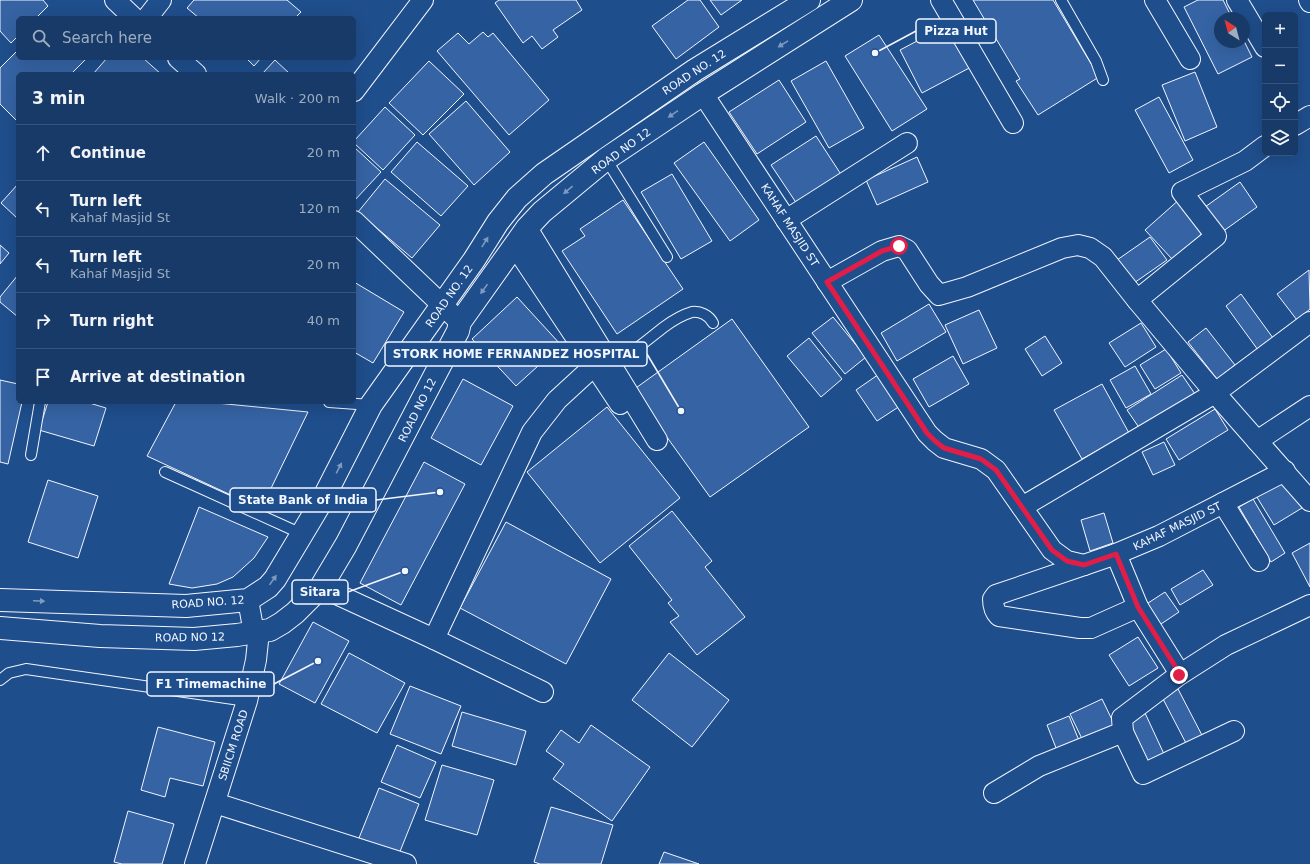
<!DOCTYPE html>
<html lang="en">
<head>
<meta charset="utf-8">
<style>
  body { margin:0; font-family:"DejaVu Sans",sans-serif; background:#244571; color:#f1f3f6 }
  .controls { position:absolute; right:12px; top:12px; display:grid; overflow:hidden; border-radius:6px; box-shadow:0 4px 16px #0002 }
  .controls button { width:36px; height:36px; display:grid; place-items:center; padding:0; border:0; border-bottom:1px solid #36547d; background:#173a69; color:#f1f3f6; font:20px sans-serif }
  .compass { position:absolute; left:1214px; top:12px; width:36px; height:36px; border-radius:50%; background:#173a69; box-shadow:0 4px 16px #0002; rotate:324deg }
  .stop { position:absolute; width:12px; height:12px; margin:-9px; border:3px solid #e11d48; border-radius:50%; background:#fff }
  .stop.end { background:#e11d48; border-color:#fff; box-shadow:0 1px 4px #0008 }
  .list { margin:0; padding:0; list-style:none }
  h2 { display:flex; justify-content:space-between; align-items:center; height:52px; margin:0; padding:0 16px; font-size:17px }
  h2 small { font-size:13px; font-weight:400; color:#9eadc0 }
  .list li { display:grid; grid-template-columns:26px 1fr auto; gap:12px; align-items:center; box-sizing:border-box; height:56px; padding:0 16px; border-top:1px solid #36547d }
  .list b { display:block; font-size:15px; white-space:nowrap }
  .list p { margin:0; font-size:13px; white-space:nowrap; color:#9eadc0 }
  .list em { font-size:13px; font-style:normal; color:#9eadc0 }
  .icon { flex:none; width:22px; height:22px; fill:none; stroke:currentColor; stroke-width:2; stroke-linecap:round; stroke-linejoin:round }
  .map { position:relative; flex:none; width:1310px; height:864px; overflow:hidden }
  .search { position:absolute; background:#173a69; box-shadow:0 4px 16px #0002; left:16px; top:16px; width:340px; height:44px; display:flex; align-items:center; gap:10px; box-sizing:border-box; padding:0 14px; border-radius:6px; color:#9eadc0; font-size:15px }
  .panel { position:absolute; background:#173a69; box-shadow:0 4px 16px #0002; left:16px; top:72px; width:340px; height:332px; border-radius:6px }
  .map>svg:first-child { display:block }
  .building { fill:#3563a3; stroke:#f2f6ff }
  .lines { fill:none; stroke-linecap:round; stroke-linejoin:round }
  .service-casing { stroke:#f2f6ff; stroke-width:12 }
  .minor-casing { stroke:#f2f6ff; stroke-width:22 }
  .secondary-casing { stroke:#f2f6ff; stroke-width:24 }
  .service { stroke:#1f4e8c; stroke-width:10 }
  .minor { stroke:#1f4e8c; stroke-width:20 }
  .secondary { stroke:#1f4e8c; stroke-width:22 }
  .oneway { fill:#7e9ac0 }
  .route { stroke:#e11d48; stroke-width:5 }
  .labels { text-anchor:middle; stroke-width:3; stroke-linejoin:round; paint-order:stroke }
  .street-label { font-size:11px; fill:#f2f6ff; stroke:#1f4e8c }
  .leader { fill:none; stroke:#f2f6ff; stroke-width:1.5 }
  .callout-dot { fill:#f2f6ff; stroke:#1f4e8c; stroke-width:1.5 }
  .callout { fill:#1f4e8c; stroke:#f2f6ff; stroke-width:1.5 }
  .callout-label { font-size:12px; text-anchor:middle; font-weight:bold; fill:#f2f6ff }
</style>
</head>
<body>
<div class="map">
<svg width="1310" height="864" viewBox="0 0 1310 864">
  <rect width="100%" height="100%" fill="#1f4e8c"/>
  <g class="building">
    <polygon points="0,0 43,0 48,6 36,18 18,18 18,36 11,43 0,31"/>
    <polygon points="194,0 287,0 301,12 295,18 199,18 187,8"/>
    <polygon points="499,0 576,0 582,10 553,30 558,37 542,49 532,36 523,43 495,3"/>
    <polygon points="688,0 700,0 719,27 676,59 652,26"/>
    <polygon points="710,0 742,0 721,15"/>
    <polygon points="973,0 1053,0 1099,77 1038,115 1016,81 1020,79"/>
    <polygon points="1198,0 1223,0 1232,18 1220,18 1220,42 1244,42 1244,41 1252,57 1218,74 1184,7"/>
    <polygon points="951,23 973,66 922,93 900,50"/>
    <polygon points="483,32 488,37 493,33 549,100 509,135 437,51 458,33 469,44"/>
    <polygon points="879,35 927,109 892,131 845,56"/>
    <polygon points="18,50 18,58 87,58 71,74 18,74 18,122 0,104 0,68"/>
    <polygon points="107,58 143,58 161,74 93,74"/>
    <polygon points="246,58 261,58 254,66"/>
    <polygon points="275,60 290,74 262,74"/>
    <polygon points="429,61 464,94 423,135 389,103"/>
    <polygon points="826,61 864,128 829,148 791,81"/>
    <polygon points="1195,72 1217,127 1185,141 1162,85"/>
    <polygon points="779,80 806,122 757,154 729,112"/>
    <polygon points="1159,97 1193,160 1169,173 1135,110"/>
    <polygon points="466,101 510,152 474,185 429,134"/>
    <polygon points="385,107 415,135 383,170 354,143 354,141"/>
    <polygon points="816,136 844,179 799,207 771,165"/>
    <polygon points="417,142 468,186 441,216 391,172"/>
    <polygon points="704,142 759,220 730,241 674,163"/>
    <polygon points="354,147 381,172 354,201"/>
    <polygon points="917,157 928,182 877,205 866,180"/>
    <polygon points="672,174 712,241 681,259 641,192"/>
    <polygon points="385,179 440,225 412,258 358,212"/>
    <polygon points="1240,182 1257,207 1222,232 1205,207"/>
    <polygon points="18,184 18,219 1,203"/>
    <polygon points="1181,198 1208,228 1173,260 1145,230"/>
    <polygon points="623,200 683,289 617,334 562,251 585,236 580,229"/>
    <polygon points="1150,237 1167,260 1134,283 1117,260"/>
    <polygon points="0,245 9,253 0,264"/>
    <polygon points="1309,270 1310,309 1297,320 1277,294"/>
    <polygon points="18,275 18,317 0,302 0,297"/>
    <polygon points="354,282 404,312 373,363 354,352"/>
    <polygon points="1241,294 1273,338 1258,350 1226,306"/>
    <polygon points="517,297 561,345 516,386 472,339"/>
    <polygon points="929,304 946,332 897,361 881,333"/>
    <polygon points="979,310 997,348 963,364 945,325"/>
    <polygon points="833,317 866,357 845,374 812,333"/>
    <polygon points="732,319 809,427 710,497 633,390"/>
    <polygon points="1141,323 1156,347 1125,367 1109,343"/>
    <polygon points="1206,328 1235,365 1217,379 1188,342"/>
    <polygon points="1045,336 1062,363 1042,376 1025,349"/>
    <polygon points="809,338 842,379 821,397 787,356"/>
    <polygon points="1166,349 1181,373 1155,389 1140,365"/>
    <polygon points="953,356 969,384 929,407 913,379"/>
    <polygon points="1135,366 1151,394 1126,408 1110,380"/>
    <polygon points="882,372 903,404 877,421 856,390"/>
    <polygon points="1182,375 1195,394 1140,429 1127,410"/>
    <polygon points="463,379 513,406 481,465 431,438"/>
    <polygon points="0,380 18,384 18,402 22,402 8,464 0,462"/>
    <polygon points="1102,384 1129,433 1082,459 1054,410"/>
    <polygon points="48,402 86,402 106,408 94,446 39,430"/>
    <polygon points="176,402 206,402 308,412 261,509 147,456"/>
    <polygon points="607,407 680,498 600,563 527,472"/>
    <polygon points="1215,409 1228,430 1179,460 1166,439"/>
    <polygon points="1164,442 1175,465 1153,475 1142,452"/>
    <polygon points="424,462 465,484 401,605 360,583"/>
    <polygon points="1283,476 1302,508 1274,525 1255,494"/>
    <polygon points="48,480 98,496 78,558 28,542"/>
    <polygon points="1253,499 1285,553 1271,562 1239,507"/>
    <polygon points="199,507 268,537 254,558 233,577 217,584 192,588 169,584"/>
    <polygon points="672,511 712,561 705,567 745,617 697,655 670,622 679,616 668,603 672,600 629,546"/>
    <polygon points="1104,513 1113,543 1090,551 1081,520"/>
    <polygon points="506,522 611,579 566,664 460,608"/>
    <polygon points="1310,543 1310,587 1292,553"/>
    <polygon points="1203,570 1213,585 1180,605 1171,589"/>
    <polygon points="1165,592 1179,612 1155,628 1142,607"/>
    <polygon points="313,622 349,641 315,703 279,684"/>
    <polygon points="1138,637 1158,668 1129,686 1109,655"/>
    <polygon points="349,653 405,683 377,733 321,704"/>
    <polygon points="669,653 729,700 692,747 632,700"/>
    <polygon points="410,686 461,706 441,754 390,734"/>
    <polygon points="1178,689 1205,741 1189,749 1162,697"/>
    <polygon points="1102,699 1117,730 1085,745 1070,714"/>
    <polygon points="462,712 526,731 516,765 452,746"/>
    <polygon points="1145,713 1164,754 1143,764 1124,723"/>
    <polygon points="1069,716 1080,743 1058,753 1047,725"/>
    <polygon points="591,725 650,767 612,821 553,779 564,764 546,751 561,730 579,743"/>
    <polygon points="158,727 215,742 203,786 170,778 165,797 141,790"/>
    <polygon points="397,745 436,762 420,798 381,782"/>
    <polygon points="442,765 494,780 477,835 425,820"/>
    <polygon points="379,788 419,804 399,854 359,838"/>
    <polygon points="551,807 613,825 601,864 540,864 534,862"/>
    <polygon points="128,811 174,824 162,864 122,864 114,862"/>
    <polygon points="664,852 699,864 659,864"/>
  </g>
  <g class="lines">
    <g class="service-casing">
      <g id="service">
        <polyline points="1061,0 1096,61 1103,80"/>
        <polyline points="606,159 667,257"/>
        <path d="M610,363C630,356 647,340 664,327C672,321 682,315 692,312C700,311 709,315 713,323"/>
        <polyline points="329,402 371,405"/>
        <polyline points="31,455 40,402"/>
        <polyline points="165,472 302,534"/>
        <polyline points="0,680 9,673 26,669 247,701"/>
      </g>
    </g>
    <g class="minor-casing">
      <g id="minor">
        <polyline points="115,0 134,18"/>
        <polyline points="941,0 1013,123"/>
        <polyline points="1155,0 1190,59"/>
        <polyline points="1237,0 1265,47"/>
        <polyline points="1309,0 1310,2"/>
        <polyline points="147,18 161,0"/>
        <polyline points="178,58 196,74"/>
        <polyline points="354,91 423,0"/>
        <polyline points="703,94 927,433 935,441 944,448 981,459 996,470 1052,550 1067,561 1084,565 1116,554 1159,536 1285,471"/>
        <polyline points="1295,125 1310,116"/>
        <polyline points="786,220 907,143"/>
        <polyline points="354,221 460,322"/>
        <polyline points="527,228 657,440"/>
        <polyline points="515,246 620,404"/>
        <polyline points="827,282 882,251 899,246 907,250 929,284 939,295 967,287 1062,248 1078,245 1090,248 1103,257 1137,300 1215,393 1310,501"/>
        <polyline points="1137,300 1216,236 1182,192 1245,161 1265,146"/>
        <polyline points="1257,441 1310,406"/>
        <polyline points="1223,503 1259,561"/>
        <polyline points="1022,507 1215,393 1310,322"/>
        <polyline points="1116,554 1138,607 1180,674"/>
        <path d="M1084,565L996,595L993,599C993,606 994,611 999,616L1080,628H1091L1138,607"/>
        <polyline points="321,587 434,639 543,692"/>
        <polyline points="434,639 532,432 557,400 594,366"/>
        <polyline points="1123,732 1143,774 1234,731"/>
        <polyline points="994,793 1039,766 1123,732 1122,718 1179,675 1226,645 1310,605"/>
        <polyline points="215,803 406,864"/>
        <polyline points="195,864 247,701 256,660 258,641 254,633 248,600"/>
      </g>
    </g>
    <g class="secondary-casing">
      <g id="secondary">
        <polyline points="0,600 186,606 248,600 268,587 275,579 323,499 371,405 474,260 498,222 517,198 544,174 695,70 809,0"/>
        <polyline points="0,628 100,636 194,639 237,635 270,630 282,623 295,613 321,587 346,545 458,331 460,322 527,228 542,212 606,159 703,94 851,0"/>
      </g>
    </g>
    <use href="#service" class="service"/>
    <use href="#minor" class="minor"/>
    <use href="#secondary" class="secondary"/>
  </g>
  <defs><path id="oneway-solid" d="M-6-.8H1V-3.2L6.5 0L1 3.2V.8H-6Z"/></defs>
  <g class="oneway">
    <use href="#oneway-solid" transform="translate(783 44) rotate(148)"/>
    <use href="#oneway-solid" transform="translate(673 114) rotate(146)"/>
    <use href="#oneway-solid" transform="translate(568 190) rotate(140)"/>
    <use href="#oneway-solid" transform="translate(485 242) rotate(-58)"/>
    <use href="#oneway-solid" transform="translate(484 289) rotate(126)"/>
    <use href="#oneway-solid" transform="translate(339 468) rotate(-63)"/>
    <use href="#oneway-solid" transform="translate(273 580) rotate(-54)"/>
    <use href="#oneway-solid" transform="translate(39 601) rotate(2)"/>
  </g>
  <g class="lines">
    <polyline class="route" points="899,246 882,251 827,282 927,433 935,441 944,448 981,459 996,470 1052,550 1067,561 1084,565 1116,554 1138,607 1180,674 1179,675"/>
  </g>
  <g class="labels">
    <g class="street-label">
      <text transform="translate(694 72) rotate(-33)" y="4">ROAD NO. 12</text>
      <text transform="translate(621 151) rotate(-36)" y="4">ROAD NO 12</text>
      <text transform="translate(790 225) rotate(57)" y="4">KAHAF MASJID ST</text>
      <text transform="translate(449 296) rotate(-55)" y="4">ROAD NO. 12</text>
      <text transform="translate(417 410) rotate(-63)" y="4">ROAD NO 12</text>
      <text transform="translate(1177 526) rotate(-26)" y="4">KAHAF MASJID ST</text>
      <text transform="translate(208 602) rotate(-4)" y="4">ROAD NO. 12</text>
      <text transform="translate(190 637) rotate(-1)" y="4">ROAD NO 12</text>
      <text transform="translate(233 745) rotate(-72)" y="4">SBIICM ROAD</text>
    </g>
  </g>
  <path class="leader" d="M875 53L916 31M681 411L647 354M440 492L376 500M405 571L348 592M318 661L274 684"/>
  <g class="callout-dot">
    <circle cx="875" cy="53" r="4"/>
    <circle cx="681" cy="411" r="4"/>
    <circle cx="440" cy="492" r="4"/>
    <circle cx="405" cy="571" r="4"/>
    <circle cx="318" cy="661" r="4"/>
  </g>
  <g class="callout">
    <rect x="916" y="19" width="80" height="24" rx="4"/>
    <rect x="385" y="342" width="262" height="24" rx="4"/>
    <rect x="230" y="488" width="146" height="24" rx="4"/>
    <rect x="292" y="580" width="56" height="24" rx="4"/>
    <rect x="147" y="672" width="127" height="24" rx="4"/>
  </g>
  <g class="callout-label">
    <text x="956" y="35">Pizza Hut</text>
    <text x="516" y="358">STORK HOME FERNANDEZ HOSPITAL</text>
    <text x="303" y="504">State Bank of India</text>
    <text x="320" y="596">Sitara</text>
    <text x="211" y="688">F1 Timemachine</text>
  </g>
</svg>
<div class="controls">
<button>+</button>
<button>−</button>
<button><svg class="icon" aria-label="locate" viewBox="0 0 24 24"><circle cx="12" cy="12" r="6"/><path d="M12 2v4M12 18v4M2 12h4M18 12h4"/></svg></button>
<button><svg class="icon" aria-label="layers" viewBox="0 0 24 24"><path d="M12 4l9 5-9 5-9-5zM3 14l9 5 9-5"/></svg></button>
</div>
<svg class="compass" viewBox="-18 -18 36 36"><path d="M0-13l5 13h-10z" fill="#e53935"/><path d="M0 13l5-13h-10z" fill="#9eadc0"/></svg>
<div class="stop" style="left:899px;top:246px"></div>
<div class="stop end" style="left:1179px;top:675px"></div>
<div class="search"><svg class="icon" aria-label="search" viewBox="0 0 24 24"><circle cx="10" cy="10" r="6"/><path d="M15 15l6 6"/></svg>Search here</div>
<section class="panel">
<h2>3 min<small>Walk · 200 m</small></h2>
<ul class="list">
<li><svg class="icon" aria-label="ahead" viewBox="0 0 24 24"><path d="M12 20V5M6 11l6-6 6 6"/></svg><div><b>Continue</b></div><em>20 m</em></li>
<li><svg class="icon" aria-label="left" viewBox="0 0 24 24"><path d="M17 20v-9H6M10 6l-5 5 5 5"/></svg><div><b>Turn left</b><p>Kahaf Masjid St</p></div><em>120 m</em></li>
<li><svg class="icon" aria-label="left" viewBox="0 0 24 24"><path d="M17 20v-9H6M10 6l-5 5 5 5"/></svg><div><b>Turn left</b><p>Kahaf Masjid St</p></div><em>20 m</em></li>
<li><svg class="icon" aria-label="right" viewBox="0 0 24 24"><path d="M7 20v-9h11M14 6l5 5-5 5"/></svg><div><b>Turn right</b></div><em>40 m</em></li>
<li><svg class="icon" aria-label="arrive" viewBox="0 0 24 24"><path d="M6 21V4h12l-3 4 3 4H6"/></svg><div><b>Arrive at destination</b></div></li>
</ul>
</section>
</div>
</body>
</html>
